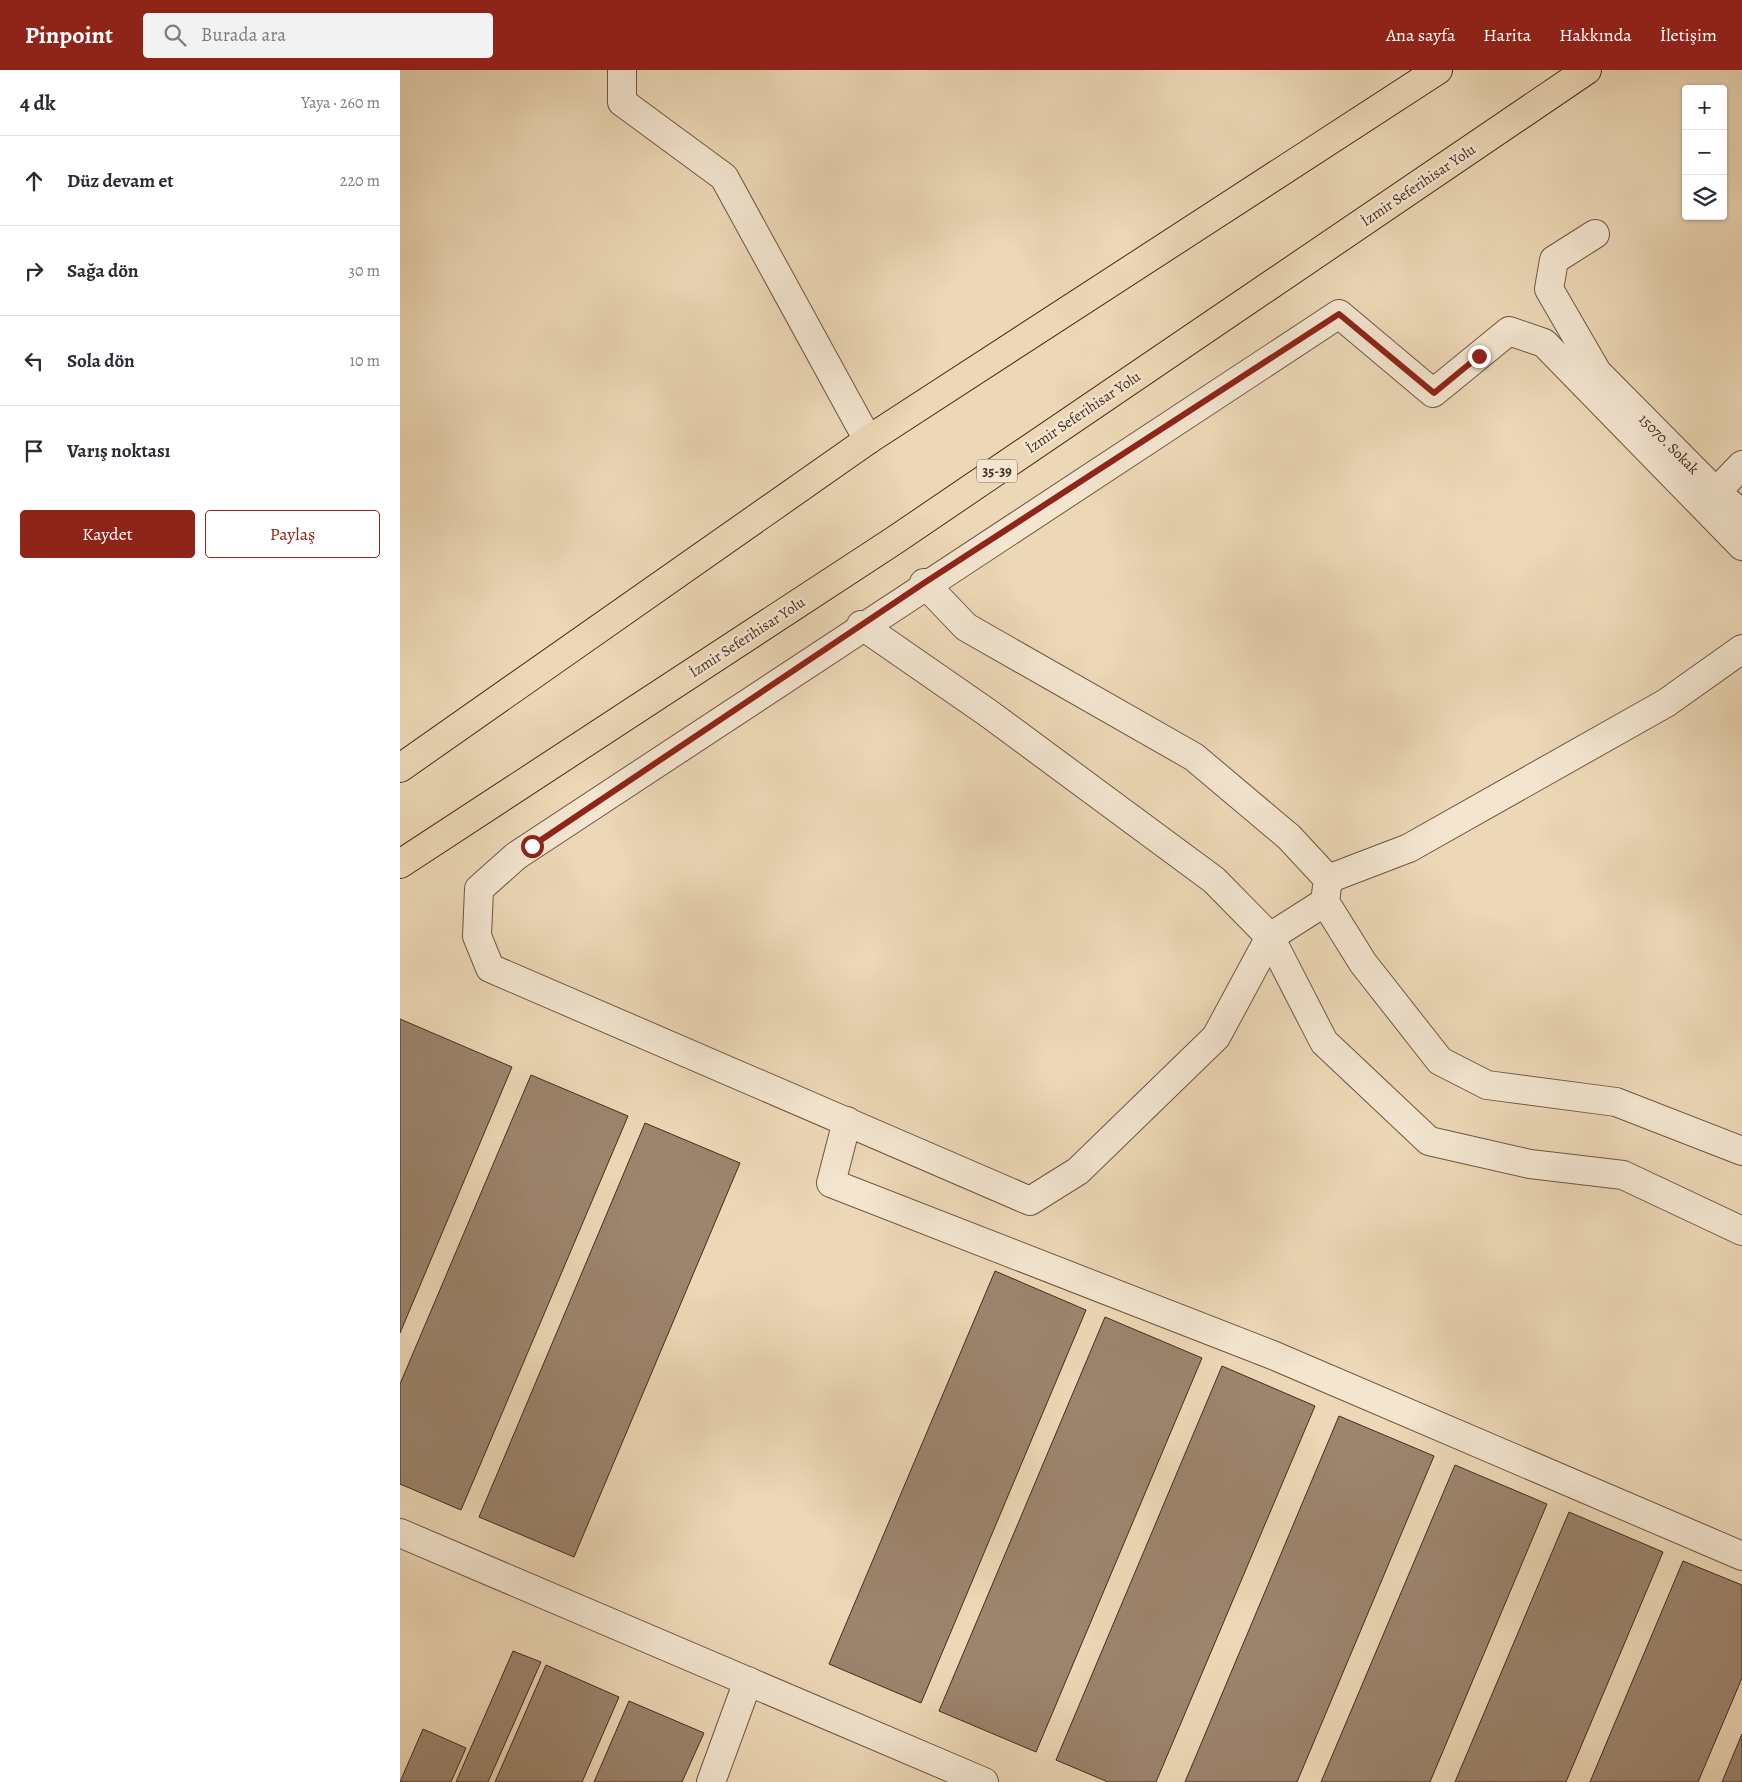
<!DOCTYPE html>
<html lang="tr">
<head>
<meta charset="utf-8">
<style>
  body { margin:0; font-family:Alegreya,serif; background:#f2f2f3; color:#2b2b33 }
  .controls { position:absolute; right:15px; top:15px; display:grid; overflow:hidden; border-radius:5px; box-shadow:0 1px 4px #0004 }
  .controls button { width:45px; height:45px; display:grid; place-items:center; padding:0; border:0; border-bottom:1px solid #e1e1e2; background:#fff; color:#2b2b33; font:25px sans-serif }
  .stop { position:absolute; width:15px; height:15px; margin:-11px; border:4px solid #8f2418; border-radius:50%; background:#fff }
  .stop.end { background:#8f2418; border-color:#fff; box-shadow:0 1px 5px #0008 }
  .list { margin:0; padding:0; list-style:none }
  h2 { display:flex; justify-content:space-between; align-items:center; height:65px; margin:0; padding:0 20px; font-size:21px }
  h2 small { font-size:16px; font-weight:400; color:#7c7c81 }
  .list li { display:grid; grid-template-columns:32px 1fr auto; gap:15px; align-items:center; box-sizing:border-box; height:90px; padding:0 20px; border-top:1px solid #e1e1e2 }
  .list b { display:block; font-size:19px; white-space:nowrap }
  .list em { font-size:16px; font-style:normal; color:#7c7c81 }
  .actions { display:flex; gap:10px; padding:15px 20px }
  .actions a { flex:1; padding:11px 0; border:1px solid #8f2418; border-radius:5px; text-align:center; font-size:18px; color:#8f2418 }
  .actions .main { background:#8f2418; color:#fff }
  .icon { flex:none; width:28px; height:28px; fill:none; stroke:currentColor; stroke-width:2; stroke-linecap:round; stroke-linejoin:round }
  .map { position:relative; flex:none; width:1342px; height:1712px; overflow:hidden }
  header { display:flex; align-items:center; gap:30px; box-sizing:border-box; height:70px; padding:0 25px; background:#8f2418; color:#fff }
  header strong { font-size:24px }
  nav { display:flex; gap:28px; margin-inline-start:auto; font-size:18px }
  .search { width:350px; height:45px; background:#f2f2f3; display:flex; align-items:center; gap:12px; box-sizing:border-box; padding:0 18px; border-radius:5px; color:#7c7c81; font-size:19px }
  main { display:flex }
  aside { flex:1; background:#fff }
  .map>svg:first-child { display:block }
  .building { fill:#9c846d; stroke:#462a1d }
  .lines { fill:none; stroke-linecap:round; stroke-linejoin:round }
  .minor-casing { stroke:#705543; stroke-width:30 }
  .major-casing { stroke:#462a1d; stroke-width:30 }
  .minor { stroke:#f3e5d0; stroke-width:28 }
  .major { stroke:#ecd7b6; stroke-width:28 }
  .route { stroke:#8f2418; stroke-width:6 }
  .labels { text-anchor:middle; stroke-width:5; stroke-linejoin:round; paint-order:stroke }
  .shield { fill:#f3e5d0; stroke:#7a6253; stroke-width:1 }
  .shield-label { font-size:14px; font-weight:bold; fill:#462a1d }
  .street-label { font-size:15px; fill:#462a1d; stroke:#f3e5d0 }
</style>
</head>
<body>
<header>
<strong>Pinpoint</strong>
<div class="search"><svg class="icon" aria-label="search" viewBox="0 0 24 24"><circle cx="10" cy="10" r="6"/><path d="M15 15l6 6"/></svg>Burada ara</div>
<nav><a>Ana sayfa</a><a>Harita</a><a>Hakkında</a><a>İletişim</a></nav>
</header>
<main>
<aside>
<h2>4 dk<small>Yaya · 260 m</small></h2>
<ul class="list">
<li><svg class="icon" aria-label="ahead" viewBox="0 0 24 24"><path d="M12 20V5M6 11l6-6 6 6"/></svg><div><b>Düz devam et</b></div><em>220 m</em></li>
<li><svg class="icon" aria-label="right" viewBox="0 0 24 24"><path d="M7 20v-9h11M14 6l5 5-5 5"/></svg><div><b>Sağa dön</b></div><em>30 m</em></li>
<li><svg class="icon" aria-label="left" viewBox="0 0 24 24"><path d="M17 20v-9H6M10 6l-5 5 5 5"/></svg><div><b>Sola dön</b></div><em>10 m</em></li>
<li><svg class="icon" aria-label="arrive" viewBox="0 0 24 24"><path d="M6 21V4h12l-3 4 3 4H6"/></svg><div><b>Varış noktası</b></div></li>
</ul>
<div class="actions"><a class="main">Kaydet</a><a>Paylaş</a></div>
</aside>
<div class="map">
<svg width="1342" height="1712" viewBox="0 0 1342 1712">
  <rect width="100%" height="100%" fill="#ecd7b6"/>
  <filter id="stains"><feTurbulence type="fractalNoise" baseFrequency=".004" numOctaves="4"/><feColorMatrix values="0 0 0 0 .2 0 0 0 0 .09 0 0 0 0 .02 0 0 0 .5 -.17"/></filter>
  <radialGradient id="worn" r=".72"><stop offset=".6" stop-color="#630" stop-opacity="0"/><stop offset="1" stop-color="#630" stop-opacity=".3"/></radialGradient>
  <g class="building">
    <polygon points="0,949 112,997 0,1263"/>
    <polygon points="131,1005 228,1046 61,1440 0,1414 0,1314"/>
    <polygon points="245,1053 340,1093 174,1487 79,1447"/>
    <polygon points="595,1201 686,1240 521,1633 429,1594"/>
    <polygon points="705,1247 802,1288 636,1682 539,1641"/>
    <polygon points="822,1296 915,1336 756,1712 708,1712 656,1690"/>
    <polygon points="939,1346 1034,1386 897,1712 785,1712"/>
    <polygon points="1055,1395 1147,1434 1030,1712 921,1712"/>
    <polygon points="1169,1442 1263,1482 1166,1712 1055,1712"/>
    <polygon points="1283,1491 1342,1515 1342,1608 1298,1712 1190,1712"/>
    <polygon points="113,1581 141,1592 88,1712 56,1712"/>
    <polygon points="146,1595 219,1627 182,1712 95,1712"/>
    <polygon points="229,1631 304,1663 282,1712 194,1712"/>
    <polygon points="23,1659 66,1678 51,1712 0,1712"/>
    <polygon points="1342,1664 1342,1712 1322,1712"/>
  </g>
  <g class="lines">
    <g class="minor-casing">
      <g id="minor">
        <polyline points="222,0 222,32 324,107 468,370"/>
        <polyline points="1195,164 1154,190 1149,219 1197,302 1316,422 1342,444"/>
        <polyline points="1316,422 1342,395"/>
        <polyline points="524,513 566,557 794,687 889,767 928,809 925,832 963,893 1040,991 1087,1015 1216,1032 1342,1081"/>
        <path d="M461,555L588,643L814,810L870,867L816,967L678,1101L630,1131L90,898L77,866L79,819L116,786C389,604 663,423 939,244L1033,323L1109,261L1144,273L1342,476"/>
        <polyline points="928,809 1009,778 1266,633 1342,579"/>
        <polyline points="925,832 870,867 924,972 1029,1071 1130,1094 1223,1105 1342,1161"/>
        <polyline points="447,1051 431,1113 875,1286 1342,1486"/>
        <polyline points="0,1463 584,1712"/>
        <polyline points="311,1712 348,1611"/>
      </g>
    </g>
    <g class="major-casing">
      <g id="major">
        <polyline points="0,698 468,370 1038,0"/>
        <polyline points="0,794 495,470 1187,0"/>
      </g>
    </g>
    <use href="#minor" class="minor"/>
    <use href="#major" class="major"/>
  </g>
  <g class="lines">
    <polyline class="route" points="132,776 524,513 939,244 1034,323 1079,286"/>
  </g>
  <g class="labels">
    <rect class="shield" x="577" y="389.5" width="40" height="23" rx="4"/>
    <g class="shield-label">
      <text x="597" y="406">35-39</text>
    </g>
    <g class="street-label">
      <text transform="translate(1018 115) rotate(-34)" y="5">İzmir Seferihisar Yolu</text>
      <text transform="translate(683 342) rotate(-34)" y="5">İzmir Seferihisar Yolu</text>
      <text transform="translate(1269 374) rotate(45)" y="5">15070. Sokak</text>
      <text transform="translate(347 567) rotate(-33)" y="5">İzmir Seferihisar Yolu</text>
    </g>
  </g>
  <rect width="100%" height="100%" filter="url(#stains)"/>
  <rect width="100%" height="100%" fill="url(#worn)"/>
</svg>
<div class="controls">
<button>+</button>
<button>−</button>
<button><svg class="icon" aria-label="layers" viewBox="0 0 24 24"><path d="M12 4l9 5-9 5-9-5zM3 14l9 5 9-5"/></svg></button>
</div>
<div class="stop" style="left:132px;top:776px"></div>
<div class="stop end" style="left:1079px;top:286px"></div>
</div>
</main>
</body>
</html>
